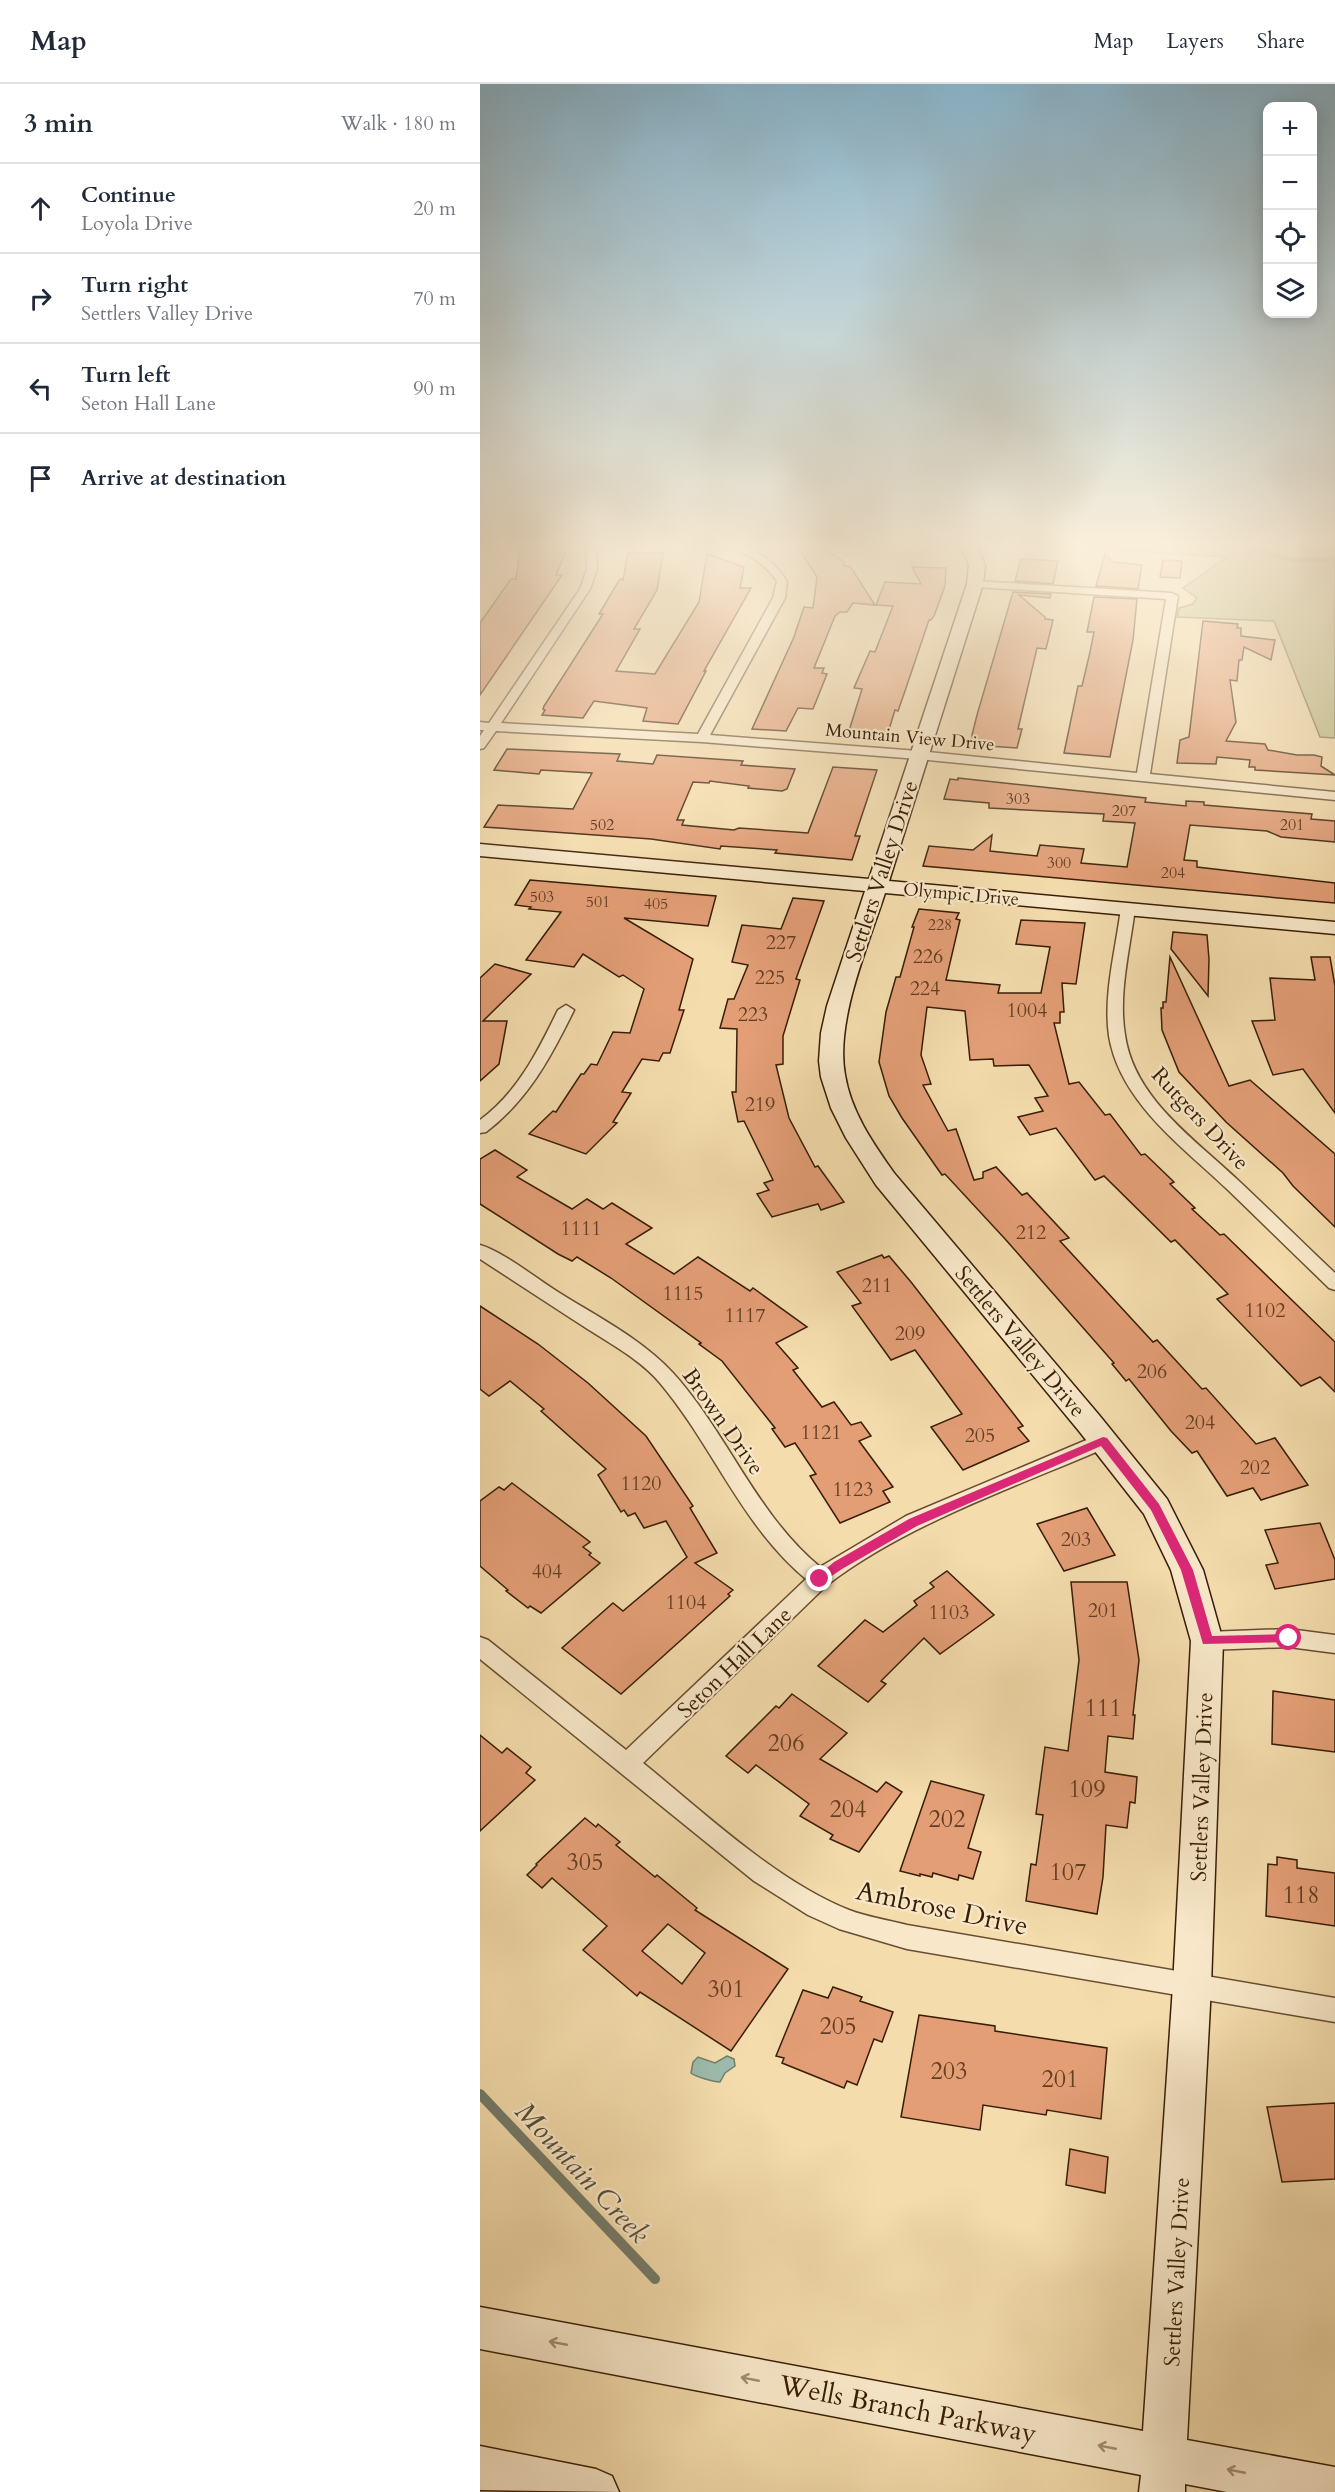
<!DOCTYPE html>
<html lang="en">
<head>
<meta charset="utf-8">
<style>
  body { margin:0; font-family:Cardo,serif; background:#f2f2f3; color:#1f2937 }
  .controls { position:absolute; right:18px; top:18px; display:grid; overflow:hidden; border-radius:12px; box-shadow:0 3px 15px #0003 }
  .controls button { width:54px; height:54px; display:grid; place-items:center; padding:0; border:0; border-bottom:2px solid #e0e1e3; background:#fff; color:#1f2937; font:30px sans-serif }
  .stop { position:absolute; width:18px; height:18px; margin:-14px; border:4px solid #db2777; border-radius:50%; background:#fff }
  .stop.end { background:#db2777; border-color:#fff; box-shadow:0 2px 6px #0008 }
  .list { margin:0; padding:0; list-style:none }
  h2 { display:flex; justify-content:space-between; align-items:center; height:78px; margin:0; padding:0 24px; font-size:26px }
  h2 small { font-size:20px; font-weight:400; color:#747a83 }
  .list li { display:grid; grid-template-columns:39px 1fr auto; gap:18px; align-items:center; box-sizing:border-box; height:90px; padding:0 24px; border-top:2px solid #e0e1e3 }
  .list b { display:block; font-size:22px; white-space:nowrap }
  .list p { margin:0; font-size:20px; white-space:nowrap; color:#747a83 }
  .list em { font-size:20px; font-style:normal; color:#747a83 }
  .icon { flex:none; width:33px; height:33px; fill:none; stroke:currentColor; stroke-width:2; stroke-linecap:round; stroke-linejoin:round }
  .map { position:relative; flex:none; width:855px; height:2408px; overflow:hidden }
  header { display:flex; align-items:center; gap:36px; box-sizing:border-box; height:84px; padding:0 30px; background:#fff; border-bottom:2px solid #e0e1e3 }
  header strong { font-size:28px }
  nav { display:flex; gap:33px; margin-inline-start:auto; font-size:21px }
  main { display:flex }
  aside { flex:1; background:#fff }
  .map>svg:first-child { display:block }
  .green { fill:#bfbf87; stroke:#7c6e46; stroke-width:1.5 }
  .water { fill:#9cbbad; stroke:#747c6a; stroke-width:1.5 }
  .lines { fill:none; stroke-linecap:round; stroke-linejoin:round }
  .stream-far1 { stroke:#747c6a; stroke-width:4.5 }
  .stream { stroke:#747c6a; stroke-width:10 }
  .building { fill:#e39e76; stroke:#381e06; stroke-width:1.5; fill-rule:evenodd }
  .street-casing { stroke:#674e30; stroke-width:3 }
  .secondary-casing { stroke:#381e06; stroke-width:3 }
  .street { fill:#f8e8c9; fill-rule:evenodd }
  .secondary { fill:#f8e8c9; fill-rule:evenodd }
  .oneway { stroke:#a28d71 }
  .route { fill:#db2777 }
  .labels { text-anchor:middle; stroke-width:4.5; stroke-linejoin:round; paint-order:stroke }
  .far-number-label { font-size:16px; fill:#633e22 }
  .far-street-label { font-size:18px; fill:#381e06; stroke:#f8e8c9 }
  .number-label { font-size:20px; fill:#633e22 }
  .street-label { font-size:22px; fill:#381e06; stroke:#f8e8c9 }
  .near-number-label { font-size:24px; fill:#633e22 }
  .near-street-label { font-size:27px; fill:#381e06; stroke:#f8e8c9 }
  .near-water-label { font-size:28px; font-style:italic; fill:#564d38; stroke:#f8e8c9 }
</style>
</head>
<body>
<header>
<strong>Map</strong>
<nav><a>Map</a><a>Layers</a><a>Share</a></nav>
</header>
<main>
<aside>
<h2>3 min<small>Walk · 180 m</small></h2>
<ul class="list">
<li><svg class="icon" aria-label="ahead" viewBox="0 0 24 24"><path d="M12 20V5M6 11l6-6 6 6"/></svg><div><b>Continue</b><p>Loyola Drive</p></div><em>20 m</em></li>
<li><svg class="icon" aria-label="right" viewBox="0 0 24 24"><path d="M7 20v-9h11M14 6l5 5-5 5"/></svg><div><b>Turn right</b><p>Settlers Valley Drive</p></div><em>70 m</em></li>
<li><svg class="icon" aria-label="left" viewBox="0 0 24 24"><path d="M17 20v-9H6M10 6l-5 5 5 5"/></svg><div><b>Turn left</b><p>Seton Hall Lane</p></div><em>90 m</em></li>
<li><svg class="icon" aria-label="arrive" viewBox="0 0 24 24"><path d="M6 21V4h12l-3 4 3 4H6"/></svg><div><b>Arrive at destination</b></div></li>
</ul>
</aside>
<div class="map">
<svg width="855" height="2408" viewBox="0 0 855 2408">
  <rect width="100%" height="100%" fill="#f4dcac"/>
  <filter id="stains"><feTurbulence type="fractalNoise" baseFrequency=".00333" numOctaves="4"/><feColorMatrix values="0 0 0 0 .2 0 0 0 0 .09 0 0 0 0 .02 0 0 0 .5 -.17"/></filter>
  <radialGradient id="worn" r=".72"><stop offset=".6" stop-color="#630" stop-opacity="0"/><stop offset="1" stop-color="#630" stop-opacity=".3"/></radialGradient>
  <polygon class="green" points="502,458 855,458 855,654 840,653 794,537 697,533 699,524 713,520 717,514 703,504 747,473"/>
  <path class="water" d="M247,1972L254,1975L255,1982L245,1989L240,1998C234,1998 216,1993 211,1989L213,1978L218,1973L235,1979Z"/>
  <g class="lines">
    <polyline class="stream-far1" points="746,458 813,476 855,476"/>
    <polyline class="stream" points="0,2010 175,2195"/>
  </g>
  <g class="building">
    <polygon points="49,458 80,458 81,470 85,470 76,491 82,491 0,611 0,539 31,495 36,495 40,465 44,465 45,459"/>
    <polygon points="314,458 335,458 364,478 364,482 370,482 395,521 373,519 367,528 360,528 355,532 334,584 344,584 342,589 347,590 333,625 318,624 306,647 272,645 314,553 324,523 333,524 337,493"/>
    <polygon points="148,469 183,469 177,506 154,545 160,545 136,587 175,590 219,518 227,470 264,483 260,504 271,504 224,587 226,587 198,640 163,637 167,624 114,617 103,634 62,631 65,626 63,625 64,622 123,530 119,530 140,495 143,496"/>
    <polygon points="625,470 633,478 662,481 658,505 616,502"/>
    <polygon points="541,475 578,477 573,500 535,497"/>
    <polygon points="683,476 702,477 700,494 680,493"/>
    <polygon points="432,483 466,484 465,502 454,532 451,536 449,536 425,607 418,627 415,626 407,652 368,650 382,605 374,604 390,567 395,568 413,522 396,521 405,498 441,500"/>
    <polygon points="533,508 571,510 570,514 539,511 565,533 565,535 573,536 566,565 557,564 538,645 542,645 537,664 493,661 492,651 497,631"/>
    <polygon points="614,513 657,515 653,556 630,673 584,669 598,602 602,602 610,568 614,548 607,548"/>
    <polygon points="723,537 758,540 757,544 761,544 761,552 795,556 791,576 764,563 762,576 759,576 757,597 750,596 756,638 746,657 785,660 788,666 817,671 834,671 842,673 841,682 855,691 775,686 775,683 769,683 770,676 737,673 736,680 697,679 700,656 709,653"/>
    <polygon points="27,665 140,670 137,677 173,680 177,671 263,677 261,681 315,685 307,705 302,707 268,704 269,702 230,697 229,699 213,698 197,736 204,736 202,741 254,746 259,744 328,749 353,683 397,686 375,752 380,752 372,776 362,775 295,769 297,766 241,762 240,765 171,755 4,743 18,721 93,725 112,689 61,686 59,690 14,686"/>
    <polygon points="478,694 666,714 665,718 706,722 706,717 724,718 724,721 832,730 831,735 855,737 855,758 801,753 787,747 710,741 704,776 717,777 717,783 855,799 855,819 443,782 449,762 493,766 512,751 510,767 557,772 560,761 604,765 601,779 647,783 655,739 623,737 624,730 509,724 509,719 464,715 470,695 478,696"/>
    <polygon points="50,796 236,812 228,842 144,834 213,875 199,926 204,926 190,969 183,969 179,977 162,975 142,1008 151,1009 133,1038 137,1039 106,1070 49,1050 73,1027 76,1028 101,990 104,990 111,980 117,981 133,948 150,949 164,905 143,891 139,893 103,870 94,883 46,876 81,828 49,825 51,823 35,821"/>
    <polygon points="313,814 344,817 316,895 320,896 303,952 303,980 296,981 309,1034 335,1083 338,1082 364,1118 341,1126 338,1120 292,1133 277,1110 289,1106 284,1099 293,1096 264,1037 258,1038 252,1008 256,1008 257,945 240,944 248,915 254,915 268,881 252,878 262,841 301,845"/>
    <polygon points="439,825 479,829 476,835 480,836 466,896 520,901 518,909 561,909 570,863 536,860 541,836 605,839 596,900 582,899 584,928 580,928 580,939 574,939 589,1000 599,998 625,1031 630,1030 661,1071 665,1070 694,1098 690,1100 715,1124 712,1125 740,1151 744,1150 855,1258 855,1308 840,1293 821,1302 737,1215 748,1210 695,1156 691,1158 624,1092 615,1096 576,1044 550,1051 538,1033 563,1027 555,1014 568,1012 549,981 514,982 513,975 490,976 485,927 447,923 441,971 451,1000 443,1001 468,1047 476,1045 494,1096 503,1094 503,1088 516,1083 542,1111 547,1109 589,1154 580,1157 673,1258 677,1256 722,1305 726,1304 776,1360 795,1354 828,1401 781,1416 773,1404 747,1412 717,1367 712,1369 691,1347 649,1295 646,1297 632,1280 634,1279 526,1156 465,1090 462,1091 422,1034 409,1012 399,978 406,928 416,893 420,893 434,843 432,843"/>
    <polygon points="693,848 727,851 729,875 728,912 691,865"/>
    <polygon points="690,873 749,1002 770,996 855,1070 855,1143 813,1102 803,1089 746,1038 699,988 682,946 681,924 683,924 683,918 686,918"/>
    <polygon points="831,873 850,873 855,902 855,1029 823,985 793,991 772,937 795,936 790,894 835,896"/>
    <polygon points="15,880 51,890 3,937 27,937 19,980 0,997 0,894"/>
    <polygon points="15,1066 47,1086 37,1093 92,1125 107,1115 123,1125 132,1119 172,1144 146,1160 194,1190 218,1173 270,1207 273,1204 327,1243 296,1259 318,1284 313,1286 342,1323 354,1318 371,1341 381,1338 391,1352 379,1357 413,1403 403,1407 410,1418 360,1439 330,1392 336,1390 315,1359 305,1363 292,1345 295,1344 242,1277 219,1260 221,1259 131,1194 97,1173 92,1177 78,1170 0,1120 0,1075"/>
    <polygon points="402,1171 404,1174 409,1172 431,1198 543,1342 538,1344 549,1357 483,1386 451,1343 482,1330 435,1266 411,1276 372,1222 381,1219 357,1188"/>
    <polygon points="0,1222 58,1260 108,1299 166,1352 213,1422 210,1424 237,1469 215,1479 253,1506 248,1510 250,1512 141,1610 82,1564 133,1519 143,1527 207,1473 186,1437 164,1444 155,1429 148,1432 144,1426 141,1428 118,1391 126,1385 61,1327 64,1325 30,1297 9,1312 0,1305"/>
    <polygon points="32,1399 110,1458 103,1463 111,1469 109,1471 120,1479 61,1529 50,1522 48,1524 26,1507 28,1506 0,1482 0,1417 19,1403 24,1406"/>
    <polygon points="607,1424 635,1471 584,1487 557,1440"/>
    <polygon points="840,1439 855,1476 855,1495 795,1505 786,1481 798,1479 785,1446"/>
    <polygon points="467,1487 514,1531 460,1570 444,1554 401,1597 406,1600 388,1618 338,1582 385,1536 403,1548 437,1521 434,1517 454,1503 450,1499"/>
    <polygon points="591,1498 647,1498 659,1576 653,1631 655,1631 653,1655 628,1652 625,1688 657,1693 655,1719 650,1718 647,1744 626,1741 623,1793 617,1830 546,1817 551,1780 556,1781 563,1731 556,1730 565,1663 588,1667 599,1576"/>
    <polygon points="793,1607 855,1616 855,1668 792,1660"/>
    <polygon points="312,1610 367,1649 340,1675 397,1708 406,1698 422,1708 379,1768 350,1755 353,1751 320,1732 329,1720 276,1681 268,1689 246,1672 296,1622 299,1624"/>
    <polygon points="0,1651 22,1669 27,1664 51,1683 46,1689 55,1696 0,1747"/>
    <polygon points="451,1697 504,1711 488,1764 501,1768 493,1795 479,1791 478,1796 453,1789 452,1793 440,1790 440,1792 420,1787"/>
    <path d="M105,1734L116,1743L118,1740L140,1758L136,1761L175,1793L177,1791L217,1824L215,1826L308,1885L251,1967L160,1908L157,1912L103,1866L127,1842L72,1794L62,1804L47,1791L57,1781L56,1780ZM188,1840L225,1869L202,1900L162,1867Z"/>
    <polygon points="797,1773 817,1776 817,1784 855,1789 855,1842 786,1832 788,1780 797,1781"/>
    <polygon points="353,1903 382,1913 380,1917 413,1928 402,1958 394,1955 377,2001 367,1997 364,2004 302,1979 304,1974 296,1972 323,1906 348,1914"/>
    <polygon points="439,1931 515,1942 515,1947 627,1964 621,2035 567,2026 566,2031 503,2021 500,2046 421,2033"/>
    <polygon points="855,2019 855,2095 802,2098 787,2023"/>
    <polygon points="590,2065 628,2073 625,2109 586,2101"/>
  </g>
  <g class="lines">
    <g class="street-casing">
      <g id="street">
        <path d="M106,458H154L149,461L116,462L117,485L110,505L21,639L218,650L293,514L297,497C283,477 265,467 241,463C233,462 224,463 218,458C255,454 286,466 307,497L305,514L230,651L438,667L657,689L686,515L495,503L490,500L495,497L692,509L698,512L670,690L855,708V716L438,675L222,658L16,647L4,664L0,665V652L4,646H0V638L9,639L100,505L107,485Z"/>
        <path d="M648,820L655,824C650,865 638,910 645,951C654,1015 716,1056 760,1098C792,1128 823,1159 855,1189V1206L849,1204C815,1171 781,1138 747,1105C702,1062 640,1018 629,952C623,910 636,865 641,824Z"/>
        <path d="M86,921L94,926C71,973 48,1016 6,1048L0,1049V1036C38,1008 58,967 78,926Z"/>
        <path d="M0,1161C22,1167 57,1195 78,1208C116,1232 162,1255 193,1289C248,1350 276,1430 340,1483L426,1432L616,1352L623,1350L630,1352L633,1357L630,1362C538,1402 426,1440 347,1501L163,1679C225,1729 296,1797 369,1826C387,1833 408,1836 427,1841L855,1914V1938L427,1865L359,1845L328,1831L274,1797L0,1575V1553L8,1556L146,1666L326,1495C262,1442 233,1362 180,1299C160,1275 129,1259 103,1242C69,1220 34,1197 0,1175Z"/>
        <polygon points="809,1545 855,1551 855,1569 809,1563 727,1566 719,1563 716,1557 719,1551 727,1548"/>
      </g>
    </g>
    <g class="secondary-casing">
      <g id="secondary">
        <path d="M479,458H495L505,481L503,500L409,797L855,838V850L405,809C388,862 355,937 365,991C371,1028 393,1059 414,1089L619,1331L687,1415L723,1486L743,1557L731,1902L707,2356L855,2383V2408H747L705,2400V2408H659L661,2391L0,2265V2223L663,2347L693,1902L711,1557L691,1486L664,1430L599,1347L396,1101L366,1054L351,1024L341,993L339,977L341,949L347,922L385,807L0,772V760L389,795L487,500L489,481Z"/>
        <polygon points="0,2362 116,2385 132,2392 139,2408 0,2406"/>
      </g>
    </g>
    <use href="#street" class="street"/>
    <use href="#secondary" class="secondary"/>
  </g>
  <defs><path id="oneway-shaft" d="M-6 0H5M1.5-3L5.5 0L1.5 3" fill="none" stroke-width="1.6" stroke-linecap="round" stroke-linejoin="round" transform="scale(1.5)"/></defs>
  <g class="oneway">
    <use href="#oneway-shaft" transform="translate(78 2259) rotate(-169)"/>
    <use href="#oneway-shaft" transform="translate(270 2295) rotate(-169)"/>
    <use href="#oneway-shaft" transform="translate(627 2363) rotate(-169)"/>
    <use href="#oneway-shaft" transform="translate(756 2387) rotate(-169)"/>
  </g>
  <linearGradient id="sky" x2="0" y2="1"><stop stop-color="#89b7d0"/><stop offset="0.58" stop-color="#faefda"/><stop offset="1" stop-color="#faefda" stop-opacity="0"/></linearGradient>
  <rect width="855" height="795" fill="url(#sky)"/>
  <polygon class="route" points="623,1353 627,1354 679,1420 713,1486 732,1552 809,1550 815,1554 813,1558 723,1560 701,1486 671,1426 621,1362 437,1442 362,1485 340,1500 334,1495 354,1478 429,1435"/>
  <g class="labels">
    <g class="far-number-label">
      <text x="538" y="720">303</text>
      <text x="644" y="732">207</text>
      <text x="122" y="746">502</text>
      <text x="812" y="746">201</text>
      <text x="579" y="784">300</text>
      <text x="693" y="794">204</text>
      <text x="62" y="818">503</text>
      <text x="118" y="823">501</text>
      <text x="176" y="825">405</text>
      <text x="460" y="846">228</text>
    </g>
    <g class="far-street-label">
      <text transform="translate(430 653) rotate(5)" y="6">Mountain View Drive</text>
      <text transform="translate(481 810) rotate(5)" y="6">Olympic Drive</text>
    </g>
    <g class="number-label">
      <text x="301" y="865">227</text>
      <text x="448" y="879">226</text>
      <text x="290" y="900">225</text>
      <text x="445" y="911">224</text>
      <text x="547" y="933">1004</text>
      <text x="273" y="937">223</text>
      <text x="280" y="1027">219</text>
      <text x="101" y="1151">1111</text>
      <text x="551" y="1155">212</text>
      <text x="397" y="1208">211</text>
      <text x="203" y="1216">1115</text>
      <text x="785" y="1233">1102</text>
      <text x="265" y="1238">1117</text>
      <text x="430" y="1256">209</text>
      <text x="672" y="1294">206</text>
      <text x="720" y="1345">204</text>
      <text x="341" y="1355">1121</text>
      <text x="500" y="1358">205</text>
      <text x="775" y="1390">202</text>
      <text x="161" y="1406">1120</text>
      <text x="373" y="1412">1123</text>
      <text x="596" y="1462">203</text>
      <text x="67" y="1494">404</text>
      <text x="206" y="1525">1104</text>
      <text x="623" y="1533">201</text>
      <text x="469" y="1535">1103</text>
    </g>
    <g class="street-label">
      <text transform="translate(401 787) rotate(-72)" y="8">Settlers Valley Drive</text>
      <text transform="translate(721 1034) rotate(47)" y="8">Rutgers Drive</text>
      <text transform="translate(541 1257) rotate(50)" y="8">Settlers Valley Drive</text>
      <text transform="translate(244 1337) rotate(55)" y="8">Brown Drive</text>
      <text transform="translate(254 1578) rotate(-44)" y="8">Seton Hall Lane</text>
      <text transform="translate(721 1703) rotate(-88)" y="8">Settlers Valley Drive</text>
      <text transform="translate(696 2188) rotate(-87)" y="8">Settlers Valley Drive</text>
    </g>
    <g class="near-number-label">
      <text x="623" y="1632">111</text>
      <text x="306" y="1667">206</text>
      <text x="607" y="1713">109</text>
      <text x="368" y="1733">204</text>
      <text x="467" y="1743">202</text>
      <text x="105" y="1786">305</text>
      <text x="588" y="1796">107</text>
      <text x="821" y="1819">118</text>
      <text x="246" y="1913">301</text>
      <text x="358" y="1950">205</text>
      <text x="469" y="1995">203</text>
      <text x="580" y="2003">201</text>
    </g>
    <g class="near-street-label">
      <text transform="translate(462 1824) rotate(12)" y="9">Ambrose Drive</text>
      <text transform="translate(428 2325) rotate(11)" y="9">Wells Branch Parkway</text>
    </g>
    <g class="near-water-label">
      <text transform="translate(103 2088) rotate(47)" y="10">Mountain Creek</text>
    </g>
  </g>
  <rect width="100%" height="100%" filter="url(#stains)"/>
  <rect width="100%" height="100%" fill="url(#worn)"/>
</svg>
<div class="controls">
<button>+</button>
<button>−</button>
<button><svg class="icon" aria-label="locate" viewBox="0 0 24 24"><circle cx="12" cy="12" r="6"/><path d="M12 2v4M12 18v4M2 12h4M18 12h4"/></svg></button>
<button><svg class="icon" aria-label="layers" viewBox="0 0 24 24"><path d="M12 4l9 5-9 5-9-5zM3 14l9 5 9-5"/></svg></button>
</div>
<div class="stop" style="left:809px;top:1554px"></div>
<div class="stop end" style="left:340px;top:1495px"></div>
</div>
</main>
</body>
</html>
